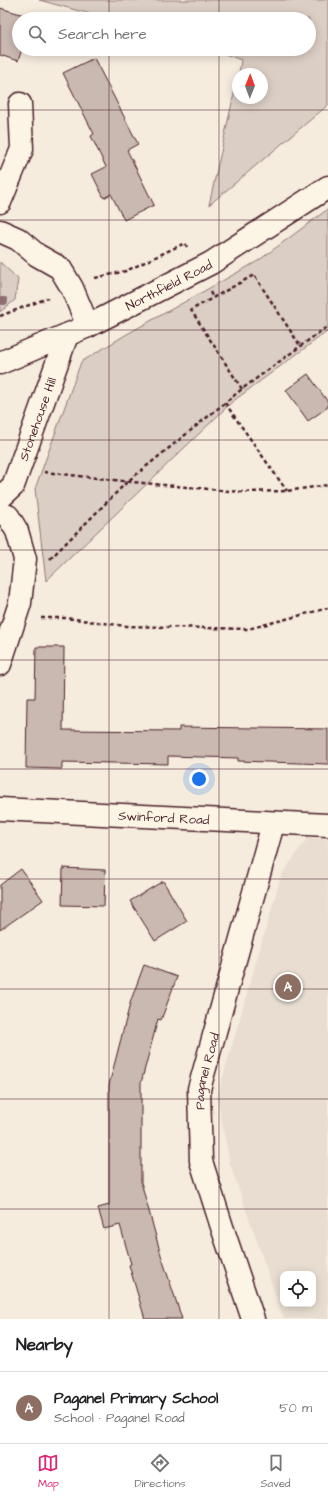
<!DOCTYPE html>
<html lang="en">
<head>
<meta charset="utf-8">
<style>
  body { margin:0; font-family:"Architects Daughter",sans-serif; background:#f2f2f2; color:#202124 }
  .controls { position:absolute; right:12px; bottom:12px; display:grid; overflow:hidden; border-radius:8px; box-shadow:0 2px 10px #0003 }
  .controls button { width:36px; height:36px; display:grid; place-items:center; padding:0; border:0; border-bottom:1px solid #e0e0e0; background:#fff; color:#202124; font:20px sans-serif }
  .compass { position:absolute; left:232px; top:68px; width:36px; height:36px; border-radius:50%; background:#fff; box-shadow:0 2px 10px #0003; rotate:1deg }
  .you { position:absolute; left:199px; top:779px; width:14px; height:14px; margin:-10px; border:3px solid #fff; border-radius:50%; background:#1a73e8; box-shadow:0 0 0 6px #1a73e833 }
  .badge { display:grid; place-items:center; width:26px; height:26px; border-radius:50%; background:#db2777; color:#fff; font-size:13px; font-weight:700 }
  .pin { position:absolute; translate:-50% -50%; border:2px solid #fff; box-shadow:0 1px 4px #0006 }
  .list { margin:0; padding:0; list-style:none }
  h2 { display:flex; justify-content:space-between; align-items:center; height:52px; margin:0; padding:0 16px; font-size:17px }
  h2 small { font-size:13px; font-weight:400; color:#757577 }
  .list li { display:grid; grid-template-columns:26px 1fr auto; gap:12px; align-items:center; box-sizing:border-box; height:72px; padding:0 16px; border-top:1px solid #e0e0e0 }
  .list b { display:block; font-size:15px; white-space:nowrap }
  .list p { margin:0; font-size:13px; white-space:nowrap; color:#757577 }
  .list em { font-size:13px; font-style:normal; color:#757577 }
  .icon { flex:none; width:22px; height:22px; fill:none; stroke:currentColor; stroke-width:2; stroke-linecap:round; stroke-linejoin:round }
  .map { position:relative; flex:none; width:328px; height:1319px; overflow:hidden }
  .search { position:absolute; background:#fff; box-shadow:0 2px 10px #0003; left:12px; right:12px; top:12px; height:44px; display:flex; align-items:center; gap:10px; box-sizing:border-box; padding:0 14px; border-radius:22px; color:#757577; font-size:15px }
  .sheet { height:124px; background:#fff }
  nav { display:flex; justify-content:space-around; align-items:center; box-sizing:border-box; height:56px; border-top:1px solid #e0e0e0; background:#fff; font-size:11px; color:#757577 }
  nav a { display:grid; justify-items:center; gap:2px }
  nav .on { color:#db2777 }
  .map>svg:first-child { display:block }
  .built { fill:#e8ddd0; fill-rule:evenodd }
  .green { fill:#dbcec4; stroke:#927678 }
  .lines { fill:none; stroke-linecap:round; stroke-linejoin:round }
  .stream { stroke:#8c6e70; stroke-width:8 }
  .building { fill:#cab9b1; stroke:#4a1f2b }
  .minor-casing { stroke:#4a1f2b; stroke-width:25 }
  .tertiary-casing { stroke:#4a1f2b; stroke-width:25 }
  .path { stroke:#4a1f2b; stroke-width:2.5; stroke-dasharray:4 3; stroke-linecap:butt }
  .minor { stroke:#fcf5e5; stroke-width:22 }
  .tertiary { stroke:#fcf5e5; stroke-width:22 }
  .grid { fill:none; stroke:#4a1f2b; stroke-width:1; stroke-opacity:0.55 }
  .labels { text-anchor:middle; stroke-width:3.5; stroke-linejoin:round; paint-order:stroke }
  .street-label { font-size:13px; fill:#4a1f2b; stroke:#fcf5e5 }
</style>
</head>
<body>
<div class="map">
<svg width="328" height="1319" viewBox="0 0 328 1319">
  <rect width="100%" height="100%" fill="#f5ecde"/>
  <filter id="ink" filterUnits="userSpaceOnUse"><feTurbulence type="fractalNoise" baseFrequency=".025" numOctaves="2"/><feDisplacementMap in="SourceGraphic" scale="8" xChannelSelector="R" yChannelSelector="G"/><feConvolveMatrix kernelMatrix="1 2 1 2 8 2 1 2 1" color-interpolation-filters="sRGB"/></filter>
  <g filter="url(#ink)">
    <path class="built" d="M307,838L328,839V1319H284L230,1164L217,1097L281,876ZM283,1274H313V1304H283Z"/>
    <g class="green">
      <polygon points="39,0 328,0 328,105 209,205 238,76 238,98 262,98 262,74 239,74 241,60 212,49 309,49 309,19 109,19"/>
      <polygon points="328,209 328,331 232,402 46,581 35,489 81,362 127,334 258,261"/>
      <polygon points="0,262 18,279 15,300 0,312"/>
    </g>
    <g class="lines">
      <polyline class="stream" points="0,301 4,301"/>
    </g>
    <g class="building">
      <polygon points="0,8 31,17 31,19 19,19 19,49 22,49 18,61 0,55"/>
      <polygon points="94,58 138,144 127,150 154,205 124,220 111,194 104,198 92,174 106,167 91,136 94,134 63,73"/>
      <polygon points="308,374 328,402 328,407 308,421 286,390"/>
      <polygon points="36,647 64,647 63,730 179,731 179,727 328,729 328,764 238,761 238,758 168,756 168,764 62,762 62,769 26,768 27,698 35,698"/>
      <polygon points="63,868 105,870 104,906 62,905"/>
      <polygon points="21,869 43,900 0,930 0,885"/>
      <polygon points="163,881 187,921 155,941 130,901"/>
      <polygon points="144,965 177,977 161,1020 158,1019 141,1083 141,1182 161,1255 182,1319 145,1319 129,1265 131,1264 120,1225 104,1229 98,1208 109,1205 109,1085 131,1000"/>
    </g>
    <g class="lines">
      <g class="minor-casing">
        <g id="minor">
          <polyline points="0,202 22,149 20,104"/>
          <polyline points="0,231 18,239 37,255 60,268 72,288 88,326"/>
          <path id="s1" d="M0,498L13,486L67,335"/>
          <polyline points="0,513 8,516 17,531 25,559 20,603 0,664"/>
          <path id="s2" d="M0,809L328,825"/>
          <path id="s3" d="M253,1319L222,1227L201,1161L199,1089L273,824"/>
        </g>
      </g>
      <g class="tertiary-casing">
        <g id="tertiary">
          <path id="s4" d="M0,363L88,326L211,263L328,187"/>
        </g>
      </g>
      <g class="path">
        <polyline points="95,278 126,271 185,243 187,247"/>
        <polyline points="210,292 213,298"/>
        <polyline points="0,316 48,298"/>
        <polyline points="242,389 191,310 254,275 301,347"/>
        <polyline points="225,403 287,491"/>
        <polyline points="44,472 132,482 241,492 287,491 328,485"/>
        <polyline points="50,559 127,482 242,389 328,326"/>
        <polyline points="41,618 66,618 126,626 248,629 328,608"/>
      </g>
      <use href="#minor" class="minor"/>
      <use href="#tertiary" class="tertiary"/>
    </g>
  </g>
  <path class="grid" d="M109,0V19M219,0V19M109,49V1319M219,49V1319M0,110H328M0,220H328M0,330H328M0,440H328M0,550H328M0,660H328M0,769H328M0,879H328M0,989H328M0,1099H328M0,1209H328"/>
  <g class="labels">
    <g class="street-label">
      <text dy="5" stroke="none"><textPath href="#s4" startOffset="186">Northfield Road</textPath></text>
      <text dy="5" stroke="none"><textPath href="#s1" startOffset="89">Stonehouse Hill</textPath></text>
      <text dy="5" stroke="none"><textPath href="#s2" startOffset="164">Swinford Road</textPath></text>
      <text dy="5" stroke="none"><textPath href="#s3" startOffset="257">Paganel Road</textPath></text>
    </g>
  </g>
</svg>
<div class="controls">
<button><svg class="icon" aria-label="locate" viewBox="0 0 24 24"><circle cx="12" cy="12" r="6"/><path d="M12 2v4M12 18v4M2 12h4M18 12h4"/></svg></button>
</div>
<svg class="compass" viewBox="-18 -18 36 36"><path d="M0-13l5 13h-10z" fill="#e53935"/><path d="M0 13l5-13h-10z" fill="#757577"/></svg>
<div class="you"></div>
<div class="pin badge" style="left:288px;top:987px;background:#8d6e63">A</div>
<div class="search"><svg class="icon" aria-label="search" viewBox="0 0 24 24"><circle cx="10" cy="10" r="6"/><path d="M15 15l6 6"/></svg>Search here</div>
</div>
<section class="sheet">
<h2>Nearby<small></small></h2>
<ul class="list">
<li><span class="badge" style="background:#8d6e63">A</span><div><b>Paganel Primary School</b><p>School · Paganel Road</p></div><em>50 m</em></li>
</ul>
</section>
<nav>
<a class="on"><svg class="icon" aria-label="map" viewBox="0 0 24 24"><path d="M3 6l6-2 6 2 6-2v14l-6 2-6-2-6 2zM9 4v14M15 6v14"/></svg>Map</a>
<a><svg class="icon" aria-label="directions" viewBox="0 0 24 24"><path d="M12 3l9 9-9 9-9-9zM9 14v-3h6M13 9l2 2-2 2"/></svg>Directions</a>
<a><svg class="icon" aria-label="saved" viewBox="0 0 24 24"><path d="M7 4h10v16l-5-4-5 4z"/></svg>Saved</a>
</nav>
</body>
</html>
